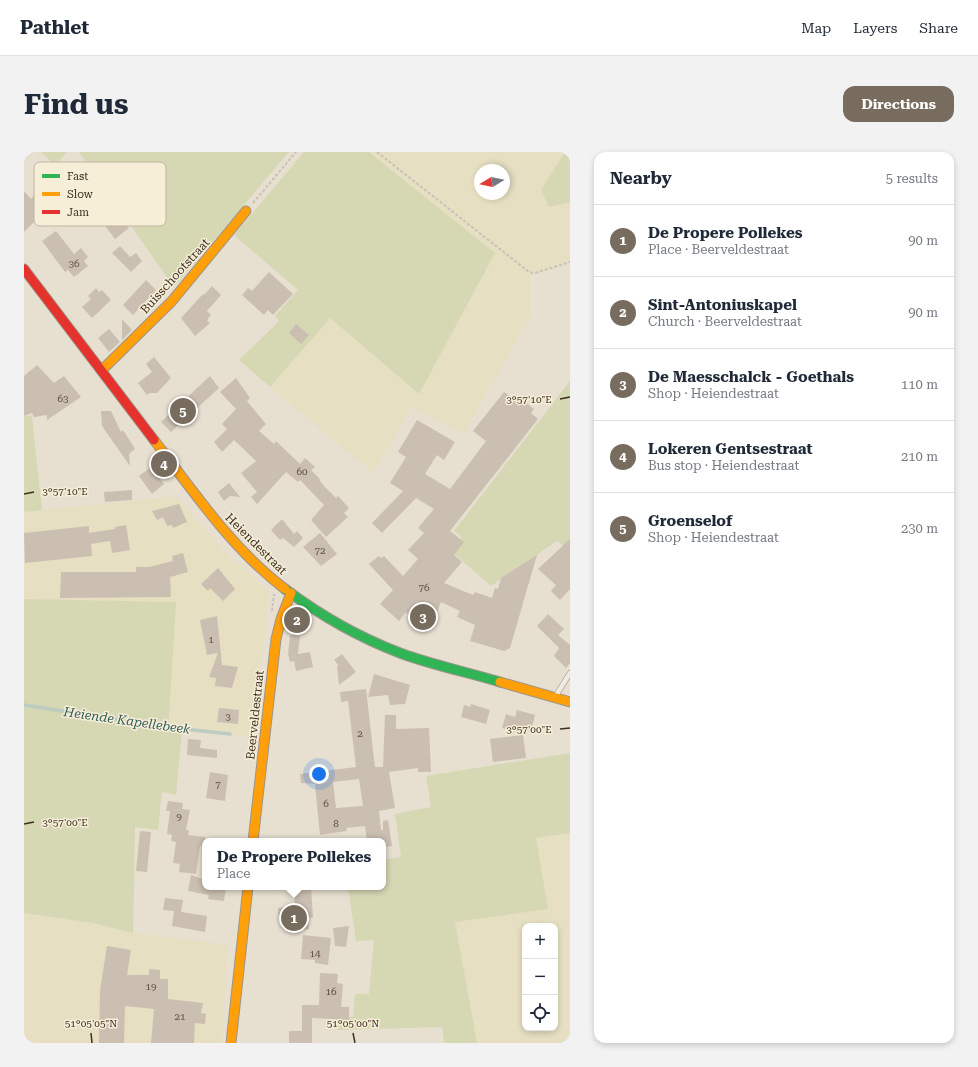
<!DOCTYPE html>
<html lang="en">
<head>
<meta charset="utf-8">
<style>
  body { margin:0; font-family:"Roboto Serif",serif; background:#f2f2f3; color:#1f2937 }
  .controls { position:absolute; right:12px; bottom:12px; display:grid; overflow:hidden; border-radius:8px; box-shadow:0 2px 6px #0003 }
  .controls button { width:36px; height:36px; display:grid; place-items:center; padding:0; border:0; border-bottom:1px solid #e0e1e3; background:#fff; color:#1f2937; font:20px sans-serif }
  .compass { position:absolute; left:450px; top:12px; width:36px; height:36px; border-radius:50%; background:#fff; box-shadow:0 2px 6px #0003; rotate:260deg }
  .you { position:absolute; left:295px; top:622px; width:14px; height:14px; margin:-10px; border:3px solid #fff; border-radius:50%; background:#1a73e8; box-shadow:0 0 0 6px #1a73e833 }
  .badge { display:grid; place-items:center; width:26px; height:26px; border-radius:50%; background:#786c5e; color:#fff; font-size:13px; font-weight:700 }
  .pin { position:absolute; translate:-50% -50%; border:2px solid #fff; box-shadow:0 1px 4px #0006 }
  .popup { position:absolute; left:178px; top:686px; width:184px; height:52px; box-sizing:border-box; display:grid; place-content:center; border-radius:8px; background:#fff; filter:drop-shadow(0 1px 3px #0005); font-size:13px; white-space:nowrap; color:#747a83 }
  .popup b { font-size:15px; color:#1f2937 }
  .popup::after { content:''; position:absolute; left:50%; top:100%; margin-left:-8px; border:8px solid transparent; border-top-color:#fff }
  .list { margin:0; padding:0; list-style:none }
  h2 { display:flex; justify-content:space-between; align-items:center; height:52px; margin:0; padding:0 16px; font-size:17px }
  h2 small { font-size:13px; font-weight:400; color:#747a83 }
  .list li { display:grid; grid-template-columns:26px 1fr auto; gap:12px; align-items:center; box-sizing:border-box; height:72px; padding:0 16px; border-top:1px solid #e0e1e3 }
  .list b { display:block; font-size:15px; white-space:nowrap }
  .list p { margin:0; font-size:13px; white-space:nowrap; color:#747a83 }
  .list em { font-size:13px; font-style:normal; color:#747a83 }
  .icon { flex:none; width:22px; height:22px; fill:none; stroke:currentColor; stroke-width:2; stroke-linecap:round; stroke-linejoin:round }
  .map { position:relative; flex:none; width:546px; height:891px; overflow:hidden; border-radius:12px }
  header { display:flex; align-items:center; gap:24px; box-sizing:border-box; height:56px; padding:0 20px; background:#fff; border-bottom:1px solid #e0e1e3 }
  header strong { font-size:19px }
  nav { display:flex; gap:22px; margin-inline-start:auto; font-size:14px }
  .intro { display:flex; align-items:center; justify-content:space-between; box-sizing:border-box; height:96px; padding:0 24px }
  h1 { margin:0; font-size:28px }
  .button { padding:10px 18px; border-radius:12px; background:#786c5e; color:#fff; font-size:14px; font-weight:700 }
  main { display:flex; gap:24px; padding:0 24px }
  aside { flex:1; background:#fff; border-radius:12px; box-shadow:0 2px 6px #0003 }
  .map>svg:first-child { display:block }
  .farmland { fill:#e6dfc2; fill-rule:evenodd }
  .green { fill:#d6d7b3 }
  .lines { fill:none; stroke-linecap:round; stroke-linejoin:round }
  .stream { stroke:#bcccc2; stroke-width:3.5 }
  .building { fill:#cbbfb2; fill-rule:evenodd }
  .lane-casing { stroke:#ada599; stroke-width:6 }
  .fast-casing { stroke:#9c958a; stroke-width:11 }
  .slow-casing { stroke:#9c958a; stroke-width:11 }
  .jam-casing { stroke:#9c958a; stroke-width:11 }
  .path { stroke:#c8c2b9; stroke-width:2; stroke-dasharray:3 2; stroke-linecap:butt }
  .lane { stroke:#efebe3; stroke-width:4.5 }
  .fast { stroke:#30b455; stroke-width:9 }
  .slow { stroke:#ff9f0a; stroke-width:9 }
  .jam { stroke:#e5322d; stroke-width:9 }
  .ticks { fill:none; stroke:#3d2e20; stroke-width:1.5 }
  .labels { text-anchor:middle; stroke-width:3; stroke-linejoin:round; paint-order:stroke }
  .number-label { font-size:10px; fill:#605244 }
  .street-label { font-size:12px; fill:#3d2e20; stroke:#f7eed8 }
  .water-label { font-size:13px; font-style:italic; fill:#2f5d5a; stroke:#f7eed8 }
  .key { fill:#f7eed8; stroke:#bfb4a1; stroke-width:1 }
  .key-label { font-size:11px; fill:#3d2e20 }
  .ticks-label { font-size:10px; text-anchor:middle; fill:#3d2e20; stroke:#f7eed8; stroke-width:3; stroke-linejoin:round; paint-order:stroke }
</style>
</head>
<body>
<header>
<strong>Pathlet</strong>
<nav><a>Map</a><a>Layers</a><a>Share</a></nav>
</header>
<div class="intro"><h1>Find us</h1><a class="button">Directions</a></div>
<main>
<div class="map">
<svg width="546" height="891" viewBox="0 0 546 891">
  <rect width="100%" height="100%" fill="#e7e0d1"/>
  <g class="farmland">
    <path d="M345,0H541L517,38L525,55L546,50V108L506,125V165L440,281L388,255L349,321L246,235L306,165L395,242L471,101ZM456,18H480V42H456Z"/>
    <polygon points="152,344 201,400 245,439 241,484 226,584 144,578 151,450 0,447 0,360"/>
    <path d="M546,681V891H453L431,769L524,757L512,686ZM501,774H531V876H501Z"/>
    <polygon points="0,761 69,771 109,781 204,793 198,891 0,891"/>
  </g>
  <g class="green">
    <polygon points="17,0 43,0 31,13"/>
    <polygon points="55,0 265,0 150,135"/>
    <polygon points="280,0 345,0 471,101 395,242 306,166 246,235 215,208 255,169 251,164 274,138 210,83"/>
    <polygon points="541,0 546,0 546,50 525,55 517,38"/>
    <polygon points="546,229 546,400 533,389 467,434 428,400 438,385 430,379"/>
    <polygon points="0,264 8,264 18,358 0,360"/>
    <polygon points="0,447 152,450 144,578 158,580 152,643 138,640 134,678 111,675 109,781 69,771 0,761"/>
    <polygon points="546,601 546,681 512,686 524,757 431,770 453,891 420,891 418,875 313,878 312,866 329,865 331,842 345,842 350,788 332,789 324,735 359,735 359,708 377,705 371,662 407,655 402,624"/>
  </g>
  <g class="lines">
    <polyline class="stream" points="0,553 132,574 206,582"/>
  </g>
  <g class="building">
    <polygon points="41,16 70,55 81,46 105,76 91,87 73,63 59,74 58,72 54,74 22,30"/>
    <polygon points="0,39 7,47 11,42 17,48 14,52 18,56 14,62 16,64 0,80"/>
    <polygon points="32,79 50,102 57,96 64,105 60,109 64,114 50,125 44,118 41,120 18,89"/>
    <polygon points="96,94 106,105 112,101 118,109 107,120 88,101"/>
    <polygon points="245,120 269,142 249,163 244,158 240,163 218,143 224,136 228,139"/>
    <polygon points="122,128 132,138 109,163 99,153"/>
    <polygon points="188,134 197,143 183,159 187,163 183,168 186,171 171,184 157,166 179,142 180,143"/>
    <polygon points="72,136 75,140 78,138 87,148 68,166 58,155 67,147 64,144"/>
    <polygon points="98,167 108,178 98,188"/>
    <polygon points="272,172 285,183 277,192 265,181"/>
    <polygon points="85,177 96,190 85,200 74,186"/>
    <polygon points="130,205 147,226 133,241 126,241 123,243 114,231 128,220 122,212"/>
    <polygon points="13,213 30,231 40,224 57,245 23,268 23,263 10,265 8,261 0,264 0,224"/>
    <polygon points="186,224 195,236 147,280 137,270"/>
    <polygon points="212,226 226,246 223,249 242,272 235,279 250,292 252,289 276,312 281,306 291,315 287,318 296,327 295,328 300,334 312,346 314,344 325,356 320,361 324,365 302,385 287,368 300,353 276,328 274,330 262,320 233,352 227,345 233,340 217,321 232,309 210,288 198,300 190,290 203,277 198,272 212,257 196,240"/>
    <polygon points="480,240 497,253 500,249 510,257 507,261 514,267 426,379 440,390 430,403 438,410 420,431 449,443 451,440 468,446 471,436 474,437 477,426 513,403 486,496 480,499 446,489 451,473 433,465 436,459 417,450 407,475 393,471 382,460 375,469 356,452 369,438 345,412 355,404 357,406 360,404 379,424 394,407 384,398 400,381 394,376 410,357 392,346 358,381 348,371 379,339 366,331 382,305 374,300 393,268 431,290 420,308 413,303 401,322 426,337 462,289 449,279"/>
    <polygon points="77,259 87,259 97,280 99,278 111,297 105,302 106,314 78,274"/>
    <polygon points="127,315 140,332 128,342 115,324"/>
    <polygon points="205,331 216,345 206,344 200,349 194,340"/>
    <polygon points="108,338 108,348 81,350 80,340"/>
    <polygon points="155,352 163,370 149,376 148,373 143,374 139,365 133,368 128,359"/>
    <polygon points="258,367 270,382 273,379 279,386 270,395 259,386 256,388 247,378"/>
    <polygon points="102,373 106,398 88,401 86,389 67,392 68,404 1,411 0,381 65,374 65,381 91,377 91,375"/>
    <polygon points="296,381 313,402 297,414 279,395"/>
    <polygon points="546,387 546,437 536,448 527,439 532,433 514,417"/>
    <polygon points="159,401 164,420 146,425 147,445 36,446 37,420 112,420 112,415 125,415 149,409 148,404"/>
    <polygon points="194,416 211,437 199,449 186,436 184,439 177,432"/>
    <polygon points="524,462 540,477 534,483 546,493 546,511 542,516 530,504 535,496 513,474"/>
    <polygon points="193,464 198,513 214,515 208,536 191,534 192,526 185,525 194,501 183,503 176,468"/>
    <polygon points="266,483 276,484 274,502 286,500 289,515 272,519 270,509 266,510 264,502"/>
    <polygon points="318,502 332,520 315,533 313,514 315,514 310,508"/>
    <polygon points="350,522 386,533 381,552 366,553 364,543 344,545"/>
    <path d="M342,537L351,615H359L361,563H372V577L405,576L407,620H394V616L365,620L371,656L355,659L357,678H359V669L364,668L368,694L359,695V689H343L341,674L322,676L323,679L296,683L291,632L277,631L276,622L332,615L324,549L317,550L316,540ZM335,627L339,654L312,656L309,630Z"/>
    <polygon points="447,552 466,558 462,572 437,565 440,553 446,555"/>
    <polygon points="195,556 215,558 214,572 193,570"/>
    <polygon points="493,558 511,563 507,579 499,577 499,582 478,576 482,562 491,565"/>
    <polygon points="499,583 502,606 469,610 466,587"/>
    <polygon points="164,587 177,588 176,596 193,598 193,606 163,603"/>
    <polygon points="186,620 204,623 201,649 182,646"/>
    <polygon points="144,649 159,651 158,657 166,658 162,678 165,678 164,683 181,685 181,695 176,694 172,722 155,720 156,712 149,711 152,690 147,689 148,683 143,682 146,659 142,659"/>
    <polygon points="116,679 127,680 123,720 112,719"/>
    <polygon points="167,723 181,728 181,735 202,735 200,749 184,747 185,743 164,739"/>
    <polygon points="269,735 287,735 289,765 284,766 285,777 268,779 267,767 255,768 254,756 271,755"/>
    <polygon points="141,746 159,748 157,760 183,764 181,780 148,774 150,759 139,758"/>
    <polygon points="325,774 322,795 311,794 309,776"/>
    <polygon points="279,783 307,786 304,813 291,811 291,808 277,807"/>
    <polygon points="83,794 107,798 103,823 125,823 125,817 136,818 136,827 144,827 144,847 179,851 177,861 182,862 181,872 171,871 170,891 127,891 130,857 101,854 100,891 75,891 76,838"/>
    <polygon points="296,821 314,822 313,831 319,832 317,855 325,855 325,868 288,866 288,891 265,891 265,879 278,879 278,853 295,853"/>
  </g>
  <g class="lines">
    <g class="lane-casing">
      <polyline id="lane" points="531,545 546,521"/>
    </g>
    <g class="fast-casing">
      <path id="fast" d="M261,437C296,463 334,485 376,501C408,513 443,520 476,530"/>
    </g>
    <g class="slow-casing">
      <g id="slow">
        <polyline points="78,218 148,149 222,59"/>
        <path d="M130,288C170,340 208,397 261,437"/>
        <polyline points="476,530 546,550"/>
        <polyline points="229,689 252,487 257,467 267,441"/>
        <polyline points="207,891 224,735"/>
      </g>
    </g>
    <g class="jam-casing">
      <polyline id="jam" points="0,117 130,288"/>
    </g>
    <g class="path">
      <polyline points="353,0 505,120 511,121 546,110"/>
      <polyline points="229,51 272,0"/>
      <polyline points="248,459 250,442"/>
    </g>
    <use href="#lane" class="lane"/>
    <use href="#fast" class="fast"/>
    <use href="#slow" class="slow"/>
    <use href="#jam" class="jam"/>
  </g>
  <path class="ticks" d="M536,247L546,245M0,342L10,340M536,577L546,576M0,672L10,670M67,881L68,891M329,881L331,891"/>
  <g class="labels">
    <g class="number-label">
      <text x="50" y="115">36</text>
      <text x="39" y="250">63</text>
      <text x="278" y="323">60</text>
      <text x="296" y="402">72</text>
      <text x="400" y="439">76</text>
      <text x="187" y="491">1</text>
      <text x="204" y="568">3</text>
      <text x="336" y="585">2</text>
      <text x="194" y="636">7</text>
      <text x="302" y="655">6</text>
      <text x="155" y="668">9</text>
      <text x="312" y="675">8</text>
      <text x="291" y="805">14</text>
      <text x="127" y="838">19</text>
      <text x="307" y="843">16</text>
      <text x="156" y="868">21</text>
    </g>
    <g class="street-label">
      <text transform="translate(151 124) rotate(-48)" y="4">Buisschootstraat</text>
      <text transform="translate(232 392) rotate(45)" y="4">Heiendestraat</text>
      <text transform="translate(231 563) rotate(-84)" y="4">Beerveldestraat</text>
    </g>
    <g class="water-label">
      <text transform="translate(103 568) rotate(8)" y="5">Heiende Kapellebeek</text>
    </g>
  </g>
  <rect x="10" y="10" width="132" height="64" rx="6" class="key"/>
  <rect x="18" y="22" width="18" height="4" fill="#30b455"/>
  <rect x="18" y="40" width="18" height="4" fill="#ff9f0a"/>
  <rect x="18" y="58" width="18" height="4" fill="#e5322d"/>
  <g class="key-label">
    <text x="43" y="28">Fast</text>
    <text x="43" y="46">Slow</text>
    <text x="43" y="64">Jam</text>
  </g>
  <g class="ticks-label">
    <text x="505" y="251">3°57'10"E</text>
    <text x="41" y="343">3°57'10"E</text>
    <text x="505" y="581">3°57'00"E</text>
    <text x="41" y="674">3°57'00"E</text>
    <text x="67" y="875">51°05'05"N</text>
    <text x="329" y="875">51°05'00"N</text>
  </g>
</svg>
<div class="controls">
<button>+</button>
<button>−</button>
<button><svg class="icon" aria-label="locate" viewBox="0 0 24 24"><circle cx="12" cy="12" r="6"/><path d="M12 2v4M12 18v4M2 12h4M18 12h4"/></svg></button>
</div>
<svg class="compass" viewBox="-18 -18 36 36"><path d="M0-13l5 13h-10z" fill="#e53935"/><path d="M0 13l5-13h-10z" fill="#747a83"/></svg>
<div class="you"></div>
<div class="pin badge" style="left:270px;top:766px">1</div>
<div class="popup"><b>De Propere Pollekes</b>Place</div>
<div class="pin badge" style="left:273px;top:468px">2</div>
<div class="pin badge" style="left:399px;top:465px">3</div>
<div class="pin badge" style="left:140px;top:312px">4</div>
<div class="pin badge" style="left:159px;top:259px">5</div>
</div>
<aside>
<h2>Nearby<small>5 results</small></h2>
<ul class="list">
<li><span class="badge">1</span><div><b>De Propere Pollekes</b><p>Place · Beerveldestraat</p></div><em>90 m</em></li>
<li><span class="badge">2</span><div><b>Sint-Antoniuskapel</b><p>Church · Beerveldestraat</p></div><em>90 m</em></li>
<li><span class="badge">3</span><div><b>De Maesschalck - Goethals</b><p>Shop · Heiendestraat</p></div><em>110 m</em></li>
<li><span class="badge">4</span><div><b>Lokeren Gentsestraat</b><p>Bus stop · Heiendestraat</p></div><em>210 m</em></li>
<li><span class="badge">5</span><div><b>Groenselof</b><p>Shop · Heiendestraat</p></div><em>230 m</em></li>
</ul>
</aside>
</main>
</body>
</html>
